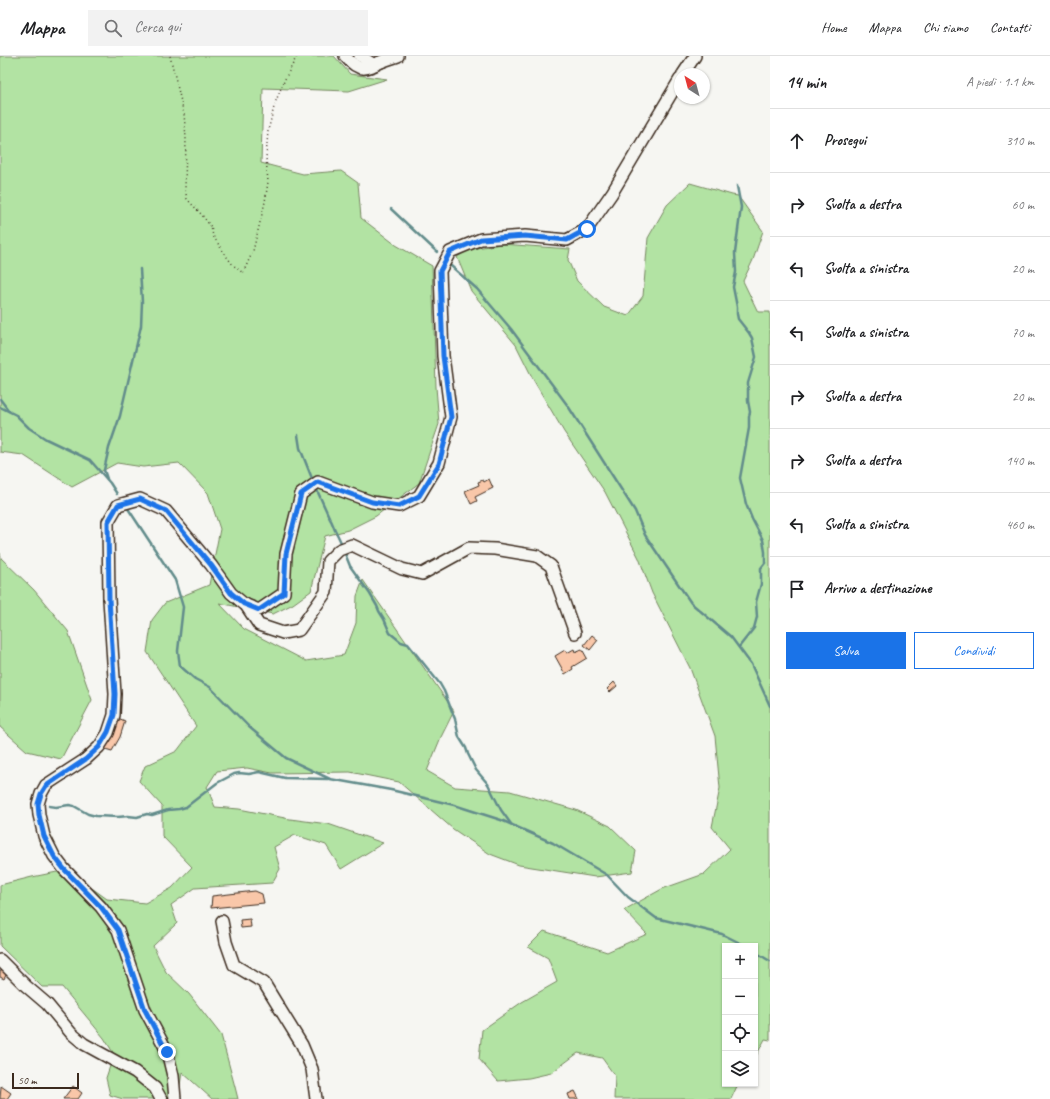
<!DOCTYPE html>
<html lang="it">
<head>
<meta charset="utf-8">
<style>
  body { margin:0; font-family:Caveat,sans-serif; background:#f2f2f2; color:#202124 }
  .controls { position:absolute; right:12px; bottom:12px; display:grid; overflow:hidden; border-radius:0px; box-shadow:0 1px 3px #0004 }
  .controls button { width:36px; height:36px; display:grid; place-items:center; padding:0; border:0; border-bottom:1px solid #e0e0e0; background:#fff; color:#202124; font:20px sans-serif }
  .compass { position:absolute; left:674px; top:12px; width:36px; height:36px; border-radius:50%; background:#fff; box-shadow:0 1px 3px #0004; rotate:324deg }
  .scale { position:absolute; left:12px; bottom:10px; width:67px; box-sizing:border-box; padding-left:4px; border:2px solid #3b2a1e; border-top:0; font-size:11px; line-height:14px; white-space:nowrap; color:#3b2a1e; -webkit-text-stroke:3px #f6f6f2; paint-order:stroke }
  .stop { position:absolute; width:12px; height:12px; margin:-9px; border:3px solid #1a73e8; border-radius:50%; background:#fff }
  .stop.end { background:#1a73e8; border-color:#fff; box-shadow:0 1px 4px #0008 }
  .list { margin:0; padding:0; list-style:none }
  h2 { display:flex; justify-content:space-between; align-items:center; height:52px; margin:0; padding:0 16px; font-size:17px }
  h2 small { font-size:13px; font-weight:400; color:#757577 }
  .list li { display:grid; grid-template-columns:26px 1fr auto; gap:12px; align-items:center; box-sizing:border-box; height:64px; padding:0 16px; border-top:1px solid #e0e0e0 }
  .list b { display:block; font-size:15px; white-space:nowrap }
  .list em { font-size:13px; font-style:normal; color:#757577 }
  .actions { display:flex; gap:8px; padding:12px 16px }
  .actions a { flex:1; padding:9px 0; border:1px solid #1a73e8; border-radius:0px; text-align:center; font-size:14px; color:#1a73e8 }
  .actions .main { background:#1a73e8; color:#fff }
  .icon { flex:none; width:22px; height:22px; fill:none; stroke:currentColor; stroke-width:2; stroke-linecap:round; stroke-linejoin:round }
  .map { position:relative; flex:none; width:770px; height:1043px; overflow:hidden }
  header { display:flex; align-items:center; gap:24px; box-sizing:border-box; height:56px; padding:0 20px; background:#fff; border-bottom:1px solid #e0e0e0 }
  header strong { font-size:19px }
  nav { display:flex; gap:22px; margin-inline-start:auto; font-size:14px }
  .search { width:280px; height:36px; background:#f2f2f2; display:flex; align-items:center; gap:10px; box-sizing:border-box; padding:0 14px; border-radius:0px; color:#757577; font-size:15px }
  main { display:flex }
  aside { flex:1; background:#fff }
  .map>svg:first-child { display:block }
  .green { fill:#b2e3a3; stroke:#768660 }
  .lines { fill:none; stroke-linecap:round; stroke-linejoin:round }
  .stream { stroke:#628c8b; stroke-width:2.5 }
  .building { fill:#f9c7a9; stroke:#3b2a1e }
  .minor-casing { stroke:#3b2a1e; stroke-width:14 }
  .path { stroke:#3b2a1e; stroke-width:1.5; stroke-dasharray:1 3; stroke-linecap:butt }
  .minor { stroke:#f6f6f2; stroke-width:11 }
  .route { stroke:#1a73e8; stroke-width:5 }
</style>
</head>
<body>
<header>
<strong>Mappa</strong>
<div class="search"><svg class="icon" aria-label="search" viewBox="0 0 24 24"><circle cx="10" cy="10" r="6"/><path d="M15 15l6 6"/></svg>Cerca qui</div>
<nav><a>Home</a><a>Mappa</a><a>Chi siamo</a><a>Contatti</a></nav>
</header>
<main>
<div class="map">
<svg width="770" height="1043" viewBox="0 0 770 1043">
  <rect width="100%" height="100%" fill="#f6f6f2"/>
  <filter id="ink" filterUnits="userSpaceOnUse"><feTurbulence type="fractalNoise" baseFrequency=".025" numOctaves="2"/><feDisplacementMap in="SourceGraphic" scale="8" xChannelSelector="R" yChannelSelector="G"/><feConvolveMatrix kernelMatrix="1 2 1 2 8 2 1 2 1" color-interpolation-filters="sRGB"/></filter>
  <g filter="url(#ink)">
    <g class="green">
      <polygon points="0,0 334,0 350,18 387,23 349,35 263,32 261,107 303,118 341,115 358,127 361,162 396,189 432,210 436,331 439,368 419,427 376,460 348,474 325,480 311,535 293,548 273,558 219,547 244,573 306,605 344,599 356,567 357,540 363,524 454,655 441,681 427,715 455,731 510,735 576,754 610,770 636,795 632,816 595,821 519,809 490,798 453,773 399,726 350,716 272,717 247,712 217,715 207,731 215,751 239,753 290,763 328,768 383,787 341,813 326,789 295,779 274,791 280,813 272,827 195,832 171,849 177,867 153,890 166,916 189,938 221,979 235,1031 238,1043 212,1043 182,1016 178,1043 123,1043 110,1039 106,1022 114,998 104,982 62,931 42,931 0,890 0,829 32,821 67,814 107,843 145,847 172,832 192,811 162,780 162,750 139,725 145,710 177,695 196,670 147,596 152,564 165,547 209,529 220,473 208,437 179,407 143,411 117,407 72,431 23,399 0,396"/>
      <polygon points="690,127 732,139 738,140 763,175 753,204 743,225 758,256 770,256 770,984 765,983 755,1002 755,890 725,890 725,1028 738,1028 731,1043 614,1043 615,1020 602,1002 578,997 551,1017 529,1022 498,1025 479,1003 482,974 522,946 557,926 548,902 528,891 544,875 607,896 647,878 624,854 662,833 704,818 730,793 712,771 720,732 715,680 690,612 652,537 639,502 605,436 564,376 534,325 516,289 471,235 457,201 470,193 501,188 570,193 568,204 577,225 604,251 628,260 643,240 648,182 667,149"/>
      <polygon points="0,497 1,502 34,534 68,575 92,644 61,703 27,695 0,671"/>
    </g>
    <g class="lines">
      <g class="stream">
        <polyline points="737,130 741,151 735,197 736,216 733,231 737,251 737,258 738,263 749,277 752,282 756,301 748,327 748,345 750,356 749,361 749,372 740,422 746,448 752,463 763,484 765,496 765,507 761,512 761,528 756,546 757,561 754,572 739,591"/>
        <polyline points="391,153 437,196"/>
        <polyline points="451,210 477,233 511,273 568,350 635,455 645,479 691,547 731,581 751,608 770,650"/>
        <polyline points="0,343 9,355"/>
        <polyline points="0,351 16,359 29,372 46,383 90,404 110,427 117,438"/>
        <polyline points="298,379 300,392 313,425"/>
        <polyline points="107,423 104,414 109,392 120,360 141,270 142,246 140,213"/>
        <path d="M316,432L330,463C333,467 333,471 336,476C338,480 340,484 342,489"/>
        <polyline points="127,451 175,524 183,551 178,595 180,610 195,623 210,631 249,671 286,702 330,723 391,734 454,749 501,764 553,787 607,819 628,841 656,862 722,878 746,890"/>
        <polyline points="344,495 350,510 370,538 377,550 379,555 384,563 390,577 401,586 408,588 440,628 444,635 455,663 459,681 466,692 468,698 476,714 488,728 501,754 511,768"/>
        <polyline points="49,750 56,751 69,749 74,750 88,758 96,760 118,761 128,760 137,761 147,758 152,759 168,754 179,753 186,751 217,727 234,718 239,717 249,718 259,716 285,722 328,723"/>
        <polyline points="755,896 770,905"/>
      </g>
    </g>
    <g class="building">
      <polygon points="489,423 493,432 475,441 477,445 471,448 465,435 479,429 478,426 483,424 484,426"/>
      <polygon points="592,579 598,584 590,594 584,589"/>
      <polygon points="574,593 575,596 582,593 587,602 572,611 573,613 565,618 555,600 565,594 567,597"/>
      <polygon points="614,626 617,630 610,636 607,633"/>
      <polygon points="118,662 125,665 120,681 112,695 105,693"/>
      <polygon points="255,835 262,838 264,847 211,852 212,840"/>
      <polygon points="250,863 251,871 241,872 240,864"/>
      <polygon points="1,914 7,917 4,923 0,921 0,917"/>
      <polygon points="1,1030 11,1037 7,1043 0,1043"/>
      <polygon points="73,1030 82,1037 78,1043 63,1043"/>
      <polygon points="575,1035 579,1043 570,1043 568,1038"/>
    </g>
    <g class="lines">
      <g class="minor-casing">
        <g id="minor">
          <path d="M345,0C360,18 367,13 385,4"/>
          <path d="M360,0C365,2 369,7 374,8L398,0"/>
          <polyline points="683,18 695,0"/>
          <polyline points="245,548 259,569 283,577 299,574 326,536 328,505 339,494 352,489 402,513 422,518 469,492 495,493 537,500 551,510 575,577"/>
          <polyline points="222,865 226,886 234,909 264,927 302,989 312,1013 316,1043"/>
          <polyline points="0,904 26,930 47,948 71,977 84,988 135,1016 155,1032 161,1043"/>
          <polyline points="175,1043 173,1020 167,995 145,954 118,874 101,851 64,813 54,800 44,780 39,759 38,748 41,738 46,729 86,703 99,691 108,677 114,659 115,638 109,543 108,466 118,449 140,443 166,455 211,509 231,537 244,548 259,554 284,537 286,498 301,438 318,426 372,446 399,450 419,440 439,407 451,361 443,300 440,215 450,196 481,183 525,180 567,184 587,173 612,137 680,23"/>
        </g>
      </g>
      <polyline class="path" points="170,0 184,58 186,82 185,133 187,143 202,159 211,171 213,180 227,201 233,209 243,217 253,195 265,146 268,126 266,102 268,75 275,47 285,23 297,0"/>
      <use href="#minor" class="minor"/>
    </g>
  </g>
  <g class="lines" filter="url(#ink)">
    <polyline class="route" points="167,996 145,954 118,874 101,851 64,813 54,800 44,780 39,759 38,748 41,738 46,730 86,703 99,691 108,676 114,659 115,638 109,543 108,466 118,449 140,443 166,455 211,509 231,537 244,548 259,554 284,537 286,498 301,438 318,426 372,446 399,450 419,440 439,408 451,361 443,300 440,215 450,196 481,183 525,180 567,184 587,173"/>
  </g>
</svg>
<div class="controls">
<button>+</button>
<button>−</button>
<button><svg class="icon" aria-label="locate" viewBox="0 0 24 24"><circle cx="12" cy="12" r="6"/><path d="M12 2v4M12 18v4M2 12h4M18 12h4"/></svg></button>
<button><svg class="icon" aria-label="layers" viewBox="0 0 24 24"><path d="M12 4l9 5-9 5-9-5zM3 14l9 5 9-5"/></svg></button>
</div>
<svg class="compass" viewBox="-18 -18 36 36"><path d="M0-13l5 13h-10z" fill="#e53935"/><path d="M0 13l5-13h-10z" fill="#757577"/></svg>
<div class="scale">50 m</div>
<div class="stop" style="left:587px;top:173px"></div>
<div class="stop end" style="left:167px;top:996px"></div>
</div>
<aside>
<h2>14 min<small>A piedi · 1.1 km</small></h2>
<ul class="list">
<li><svg class="icon" aria-label="ahead" viewBox="0 0 24 24"><path d="M12 20V5M6 11l6-6 6 6"/></svg><div><b>Prosegui</b></div><em>310 m</em></li>
<li><svg class="icon" aria-label="right" viewBox="0 0 24 24"><path d="M7 20v-9h11M14 6l5 5-5 5"/></svg><div><b>Svolta a destra</b></div><em>60 m</em></li>
<li><svg class="icon" aria-label="left" viewBox="0 0 24 24"><path d="M17 20v-9H6M10 6l-5 5 5 5"/></svg><div><b>Svolta a sinistra</b></div><em>20 m</em></li>
<li><svg class="icon" aria-label="left" viewBox="0 0 24 24"><path d="M17 20v-9H6M10 6l-5 5 5 5"/></svg><div><b>Svolta a sinistra</b></div><em>70 m</em></li>
<li><svg class="icon" aria-label="right" viewBox="0 0 24 24"><path d="M7 20v-9h11M14 6l5 5-5 5"/></svg><div><b>Svolta a destra</b></div><em>20 m</em></li>
<li><svg class="icon" aria-label="right" viewBox="0 0 24 24"><path d="M7 20v-9h11M14 6l5 5-5 5"/></svg><div><b>Svolta a destra</b></div><em>140 m</em></li>
<li><svg class="icon" aria-label="left" viewBox="0 0 24 24"><path d="M17 20v-9H6M10 6l-5 5 5 5"/></svg><div><b>Svolta a sinistra</b></div><em>460 m</em></li>
<li><svg class="icon" aria-label="arrive" viewBox="0 0 24 24"><path d="M6 21V4h12l-3 4 3 4H6"/></svg><div><b>Arrivo a destinazione</b></div></li>
</ul>
<div class="actions"><a class="main">Salva</a><a>Condividi</a></div>
</aside>
</main>
</body>
</html>
